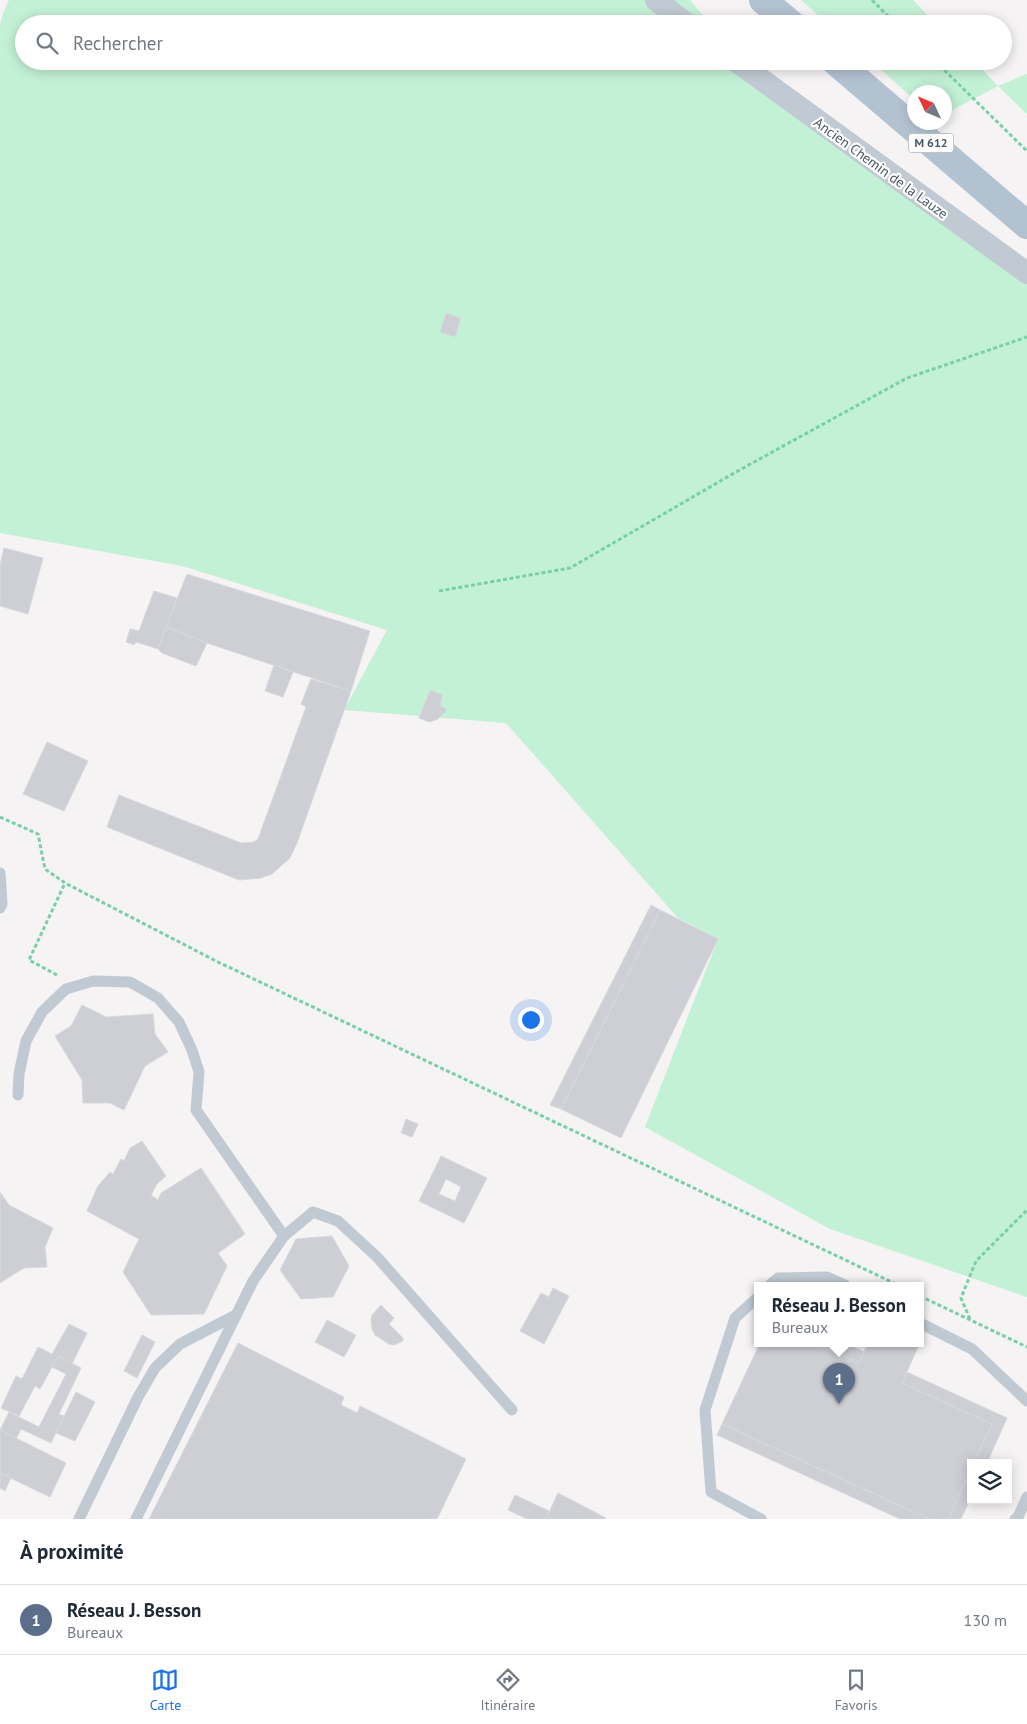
<!DOCTYPE html>
<html lang="fr">
<head>
<meta charset="utf-8">
<style>
  body { margin:0; font-family:"PT Sans",sans-serif; background:#f6f6f7; color:#1f2937 }
  .controls { position:absolute; right:15px; bottom:15px; display:grid; overflow:hidden; border-radius:0px; box-shadow:0 2px 12px #0003 }
  .controls button { width:45px; height:45px; display:grid; place-items:center; padding:0; border:0; border-bottom:1px solid #e0e1e3; background:#fff; color:#1f2937; font:25px sans-serif }
  .compass { position:absolute; left:907px; top:85px; width:45px; height:45px; border-radius:50%; background:#fff; box-shadow:0 2px 12px #0003; rotate:314deg }
  .you { position:absolute; left:530px; top:1019px; width:18px; height:18px; margin:-12px; border:4px solid #fff; border-radius:50%; background:#1a73e8; box-shadow:0 0 0 8px #1a73e833 }
  .badge { display:grid; place-items:center; width:32px; height:32px; border-radius:50%; background:#1a73e8; color:#fff; font-size:16px; font-weight:700 }
  .pin { position:absolute; translate:-50% -41px; filter:drop-shadow(0 1px 2px #0008) }
  .pin::after { content:''; position:absolute; top:26px; width:18px; height:15px; background:inherit; clip-path:polygon(0 0,100% 0,50% 100%) }
  .popup { position:absolute; left:754px; top:1282px; width:170px; height:65px; box-sizing:border-box; display:grid; place-content:center; border-radius:0px; background:#fff; filter:drop-shadow(0 1px 4px #0005); font-size:16px; white-space:nowrap; color:#747a83 }
  .popup b { font-size:19px; color:#1f2937 }
  .popup::after { content:''; position:absolute; left:50%; top:100%; margin-left:-10px; border:10px solid transparent; border-top-color:#fff }
  .list { margin:0; padding:0; list-style:none }
  h2 { display:flex; justify-content:space-between; align-items:center; height:65px; margin:0; padding:0 20px; font-size:21px }
  h2 small { font-size:16px; font-weight:400; color:#747a83 }
  .list li { display:grid; grid-template-columns:32px 1fr auto; gap:15px; align-items:center; box-sizing:border-box; height:70px; padding:0 20px; border-top:1px solid #e0e1e3 }
  .list b { display:block; font-size:19px; white-space:nowrap }
  .list p { margin:0; font-size:16px; white-space:nowrap; color:#747a83 }
  .list em { font-size:16px; font-style:normal; color:#747a83 }
  .icon { flex:none; width:28px; height:28px; fill:none; stroke:currentColor; stroke-width:2; stroke-linecap:round; stroke-linejoin:round }
  .map { position:relative; flex:none; width:1027px; height:1519px; overflow:hidden }
  .search { position:absolute; background:#fff; box-shadow:0 2px 12px #0003; left:15px; right:15px; top:15px; height:55px; display:flex; align-items:center; gap:12px; box-sizing:border-box; padding:0 18px; border-radius:28px; color:#747a83; font-size:19px }
  .sheet { height:135px; background:#fff }
  nav { display:flex; justify-content:space-around; align-items:center; box-sizing:border-box; height:70px; border-top:1px solid #e0e1e3; background:#fff; font-size:14px; color:#747a83 }
  nav a { display:grid; justify-items:center; gap:2px }
  nav .on { color:#1a73e8 }
  .map>svg:first-child { display:block }
  .green { fill:#c3f1d5 }
  .building { fill:#cdcfd5; stroke:#d7d9de; fill-rule:evenodd }
  .lines { fill:none; stroke-linecap:round; stroke-linejoin:round }
  .path { stroke:#7ad0a6; stroke-width:3; stroke-dasharray:4 2.5; stroke-linecap:butt }
  .lane { stroke:#c1cad2; stroke-width:11 }
  .street { stroke:#c1cad2; stroke-width:22 }
  .primary { stroke:#b3c2d1; stroke-width:28 }
  .labels { text-anchor:middle; stroke-width:4.5; stroke-linejoin:round; paint-order:stroke }
  .shield { fill:#fff; stroke:#808990; stroke-width:1 }
  .shield-label { font-size:12px; font-weight:bold; fill:#4a5661 }
  .street-label { font-size:14px; fill:#4a5661; stroke:#fff }
</style>
</head>
<body>
<div class="map">
<svg width="1027" height="1519" viewBox="0 0 1027 1519">
  <rect width="100%" height="100%" fill="#f5f3f3"/>
  <g class="green">
    <polygon points="9,0 690,0 710,24 24,24 24,61 742,61 1027,273 1027,1297 830,1229 645,1127 718,939 678,918 506,723 344,710 387,630 182,566 0,533 0,25 3,13"/>
    <polygon points="801,0 913,0 936,24 828,24"/>
    <polygon points="871,61 974,61 998,86 1027,74 1027,114 998,86 945,114 944,92 914,92 914,99"/>
  </g>
  <g class="building">
    <polygon points="446,313 461,318 455,337 440,332"/>
    <polygon points="4,548 43,558 28,614 0,606 0,565"/>
    <polygon points="187,574 370,631 351,691 207,643 166,627"/>
    <polygon points="154,591 177,598 158,649 136,642 134,645 126,642 130,629 139,631"/>
    <polygon points="166,627 207,643 196,666 162,653 158,649"/>
    <polygon points="274,665 293,672 283,697 265,691"/>
    <polygon points="311,679 351,691 297,843 290,858 272,874 261,878 239,880 107,827 119,795 241,843 254,842 258,839 306,707 301,704"/>
    <polygon points="430,690 443,695 440,705 447,710 438,719 429,722 419,718"/>
    <polygon points="47,742 88,761 64,811 23,794"/>
    <polygon points="651,905 660,910 561,1109 550,1105"/>
    <polygon points="660,910 718,939 621,1138 561,1109"/>
    <polygon points="82,1005 106,1017 153,1014 155,1034 168,1052 145,1066 124,1110 110,1103 83,1103 82,1080 55,1036 71,1026"/>
    <polygon points="406,1119 418,1124 412,1137 401,1133"/>
    <polygon points="142,1141 166,1176 157,1184 151,1195 158,1200 161,1193 201,1168 245,1234 218,1253 227,1266 204,1314 151,1315 123,1272 139,1239 87,1211 98,1186 110,1172 113,1174 121,1159 124,1161 130,1148"/>
    <path d="M441,1156L487,1178L464,1223L419,1201ZM446,1179L461,1187L455,1201L439,1194Z"/>
    <polygon points="0,1192 9,1205 53,1228 45,1247 47,1267 24,1268 0,1283"/>
    <polygon points="332,1236 349,1266 333,1297 301,1299 280,1270 296,1239"/>
    <polygon points="553,1288 569,1296 544,1344 520,1331 541,1293 549,1297"/>
    <polygon points="381,1305 394,1318 389,1324 403,1338 403,1341 394,1345 389,1344 375,1335 372,1329 371,1320 372,1315"/>
    <polygon points="327,1320 356,1335 344,1357 315,1342"/>
    <polygon points="69,1324 87,1333 72,1364 58,1356 40,1389 35,1386 19,1416 1,1408 16,1376 22,1379 38,1347 52,1354"/>
    <polygon points="142,1335 155,1342 137,1378 124,1371"/>
    <polygon points="238,1343 344,1397 341,1405 357,1413 360,1406 466,1459 437,1519 149,1519"/>
    <polygon points="760,1343 814,1343 859,1363 868,1343 910,1343 918,1347 902,1383 992,1424 974,1463 971,1463 971,1470 948,1519 929,1519 722,1424"/>
    <polygon points="814,1343 845,1343 864,1352 859,1363"/>
    <polygon points="58,1356 81,1368 59,1414 64,1416 51,1443 21,1429 16,1439 0,1430 9,1412 39,1427 66,1374 52,1367"/>
    <polygon points="907,1372 1007,1418 987,1463 974,1463 992,1424 902,1383"/>
    <polygon points="76,1392 95,1402 75,1441 56,1433"/>
    <polygon points="722,1424 929,1519 900,1519 717,1435"/>
    <polygon points="0,1430 66,1463 50,1497 0,1473"/>
    <polygon points="971,1470 971,1498 961,1519 948,1519"/>
    <polygon points="0,1473 11,1478 5,1491 0,1488"/>
    <polygon points="558,1493 606,1518 605,1519 546,1519"/>
    <polygon points="515,1495 549,1511 546,1519 527,1519 508,1510"/>
  </g>
  <g class="lines">
    <g class="path">
      <polyline points="872,0 896,24"/>
      <polyline points="935,61 1027,151"/>
      <polyline points="439,591 570,568 736,472 907,378 1027,337"/>
      <polyline points="0,817 38,834 45,869 65,883 218,962 898,1285"/>
      <polyline points="57,975 29,960 65,883"/>
      <polyline points="920,1296 1027,1347"/>
      <polyline points="970,1319 961,1298 976,1261 1027,1210"/>
    </g>
    <g class="lane">
      <polyline points="0,873 2,904 0,908"/>
      <polyline points="18,1095 19,1074 26,1041 42,1012 66,989 93,981 130,982 158,998 179,1022 192,1050 199,1072 196,1110 284,1236"/>
      <polyline points="770,1285 778,1278 827,1277 845,1285"/>
      <polyline points="758,1297 735,1318 705,1410 711,1492 761,1519"/>
      <polyline points="920,1323 972,1349 1027,1401"/>
      <polyline points="79,1519 138,1397 155,1368 180,1344 236,1315"/>
      <polyline points="136,1519 253,1281 284,1236 313,1212 338,1221 377,1257 512,1410"/>
      <polyline points="1015,1519 1018,1517 1027,1497"/>
    </g>
    <g class="street">
      <polyline points="656,0 687,24"/>
      <polyline points="736,61 1027,273"/>
    </g>
    <g class="primary">
      <polyline points="763,0 791,24"/>
      <polyline points="835,61 1027,225"/>
    </g>
  </g>
  <g class="labels">
    <rect class="shield" x="908.5" y="133.5" width="45" height="19" rx="4"/>
    <g class="shield-label">
      <text x="931" y="147">M 612</text>
    </g>
    <g class="street-label">
      <text transform="translate(881 168) rotate(36)" y="5">Ancien Chemin de la Lauze</text>
    </g>
  </g>
</svg>
<div class="controls">
<button><svg class="icon" aria-label="layers" viewBox="0 0 24 24"><path d="M12 4l9 5-9 5-9-5zM3 14l9 5 9-5"/></svg></button>
</div>
<svg class="compass" viewBox="-18 -18 36 36"><path d="M0-13l5 13h-10z" fill="#e53935"/><path d="M0 13l5-13h-10z" fill="#747a83"/></svg>
<div class="you"></div>
<div class="pin badge" style="left:839px;top:1404px;background:#5c6f8a">1</div>
<div class="popup"><b>Réseau J. Besson</b>Bureaux</div>
<div class="search"><svg class="icon" aria-label="search" viewBox="0 0 24 24"><circle cx="10" cy="10" r="6"/><path d="M15 15l6 6"/></svg>Rechercher</div>
</div>
<section class="sheet">
<h2>À proximité<small></small></h2>
<ul class="list">
<li><span class="badge" style="background:#5c6f8a">1</span><div><b>Réseau J. Besson</b><p>Bureaux</p></div><em>130 m</em></li>
</ul>
</section>
<nav>
<a class="on"><svg class="icon" aria-label="map" viewBox="0 0 24 24"><path d="M3 6l6-2 6 2 6-2v14l-6 2-6-2-6 2zM9 4v14M15 6v14"/></svg>Carte</a>
<a><svg class="icon" aria-label="directions" viewBox="0 0 24 24"><path d="M12 3l9 9-9 9-9-9zM9 14v-3h6M13 9l2 2-2 2"/></svg>Itinéraire</a>
<a><svg class="icon" aria-label="saved" viewBox="0 0 24 24"><path d="M7 4h10v16l-5-4-5 4z"/></svg>Favoris</a>
</nav>
</body>
</html>
